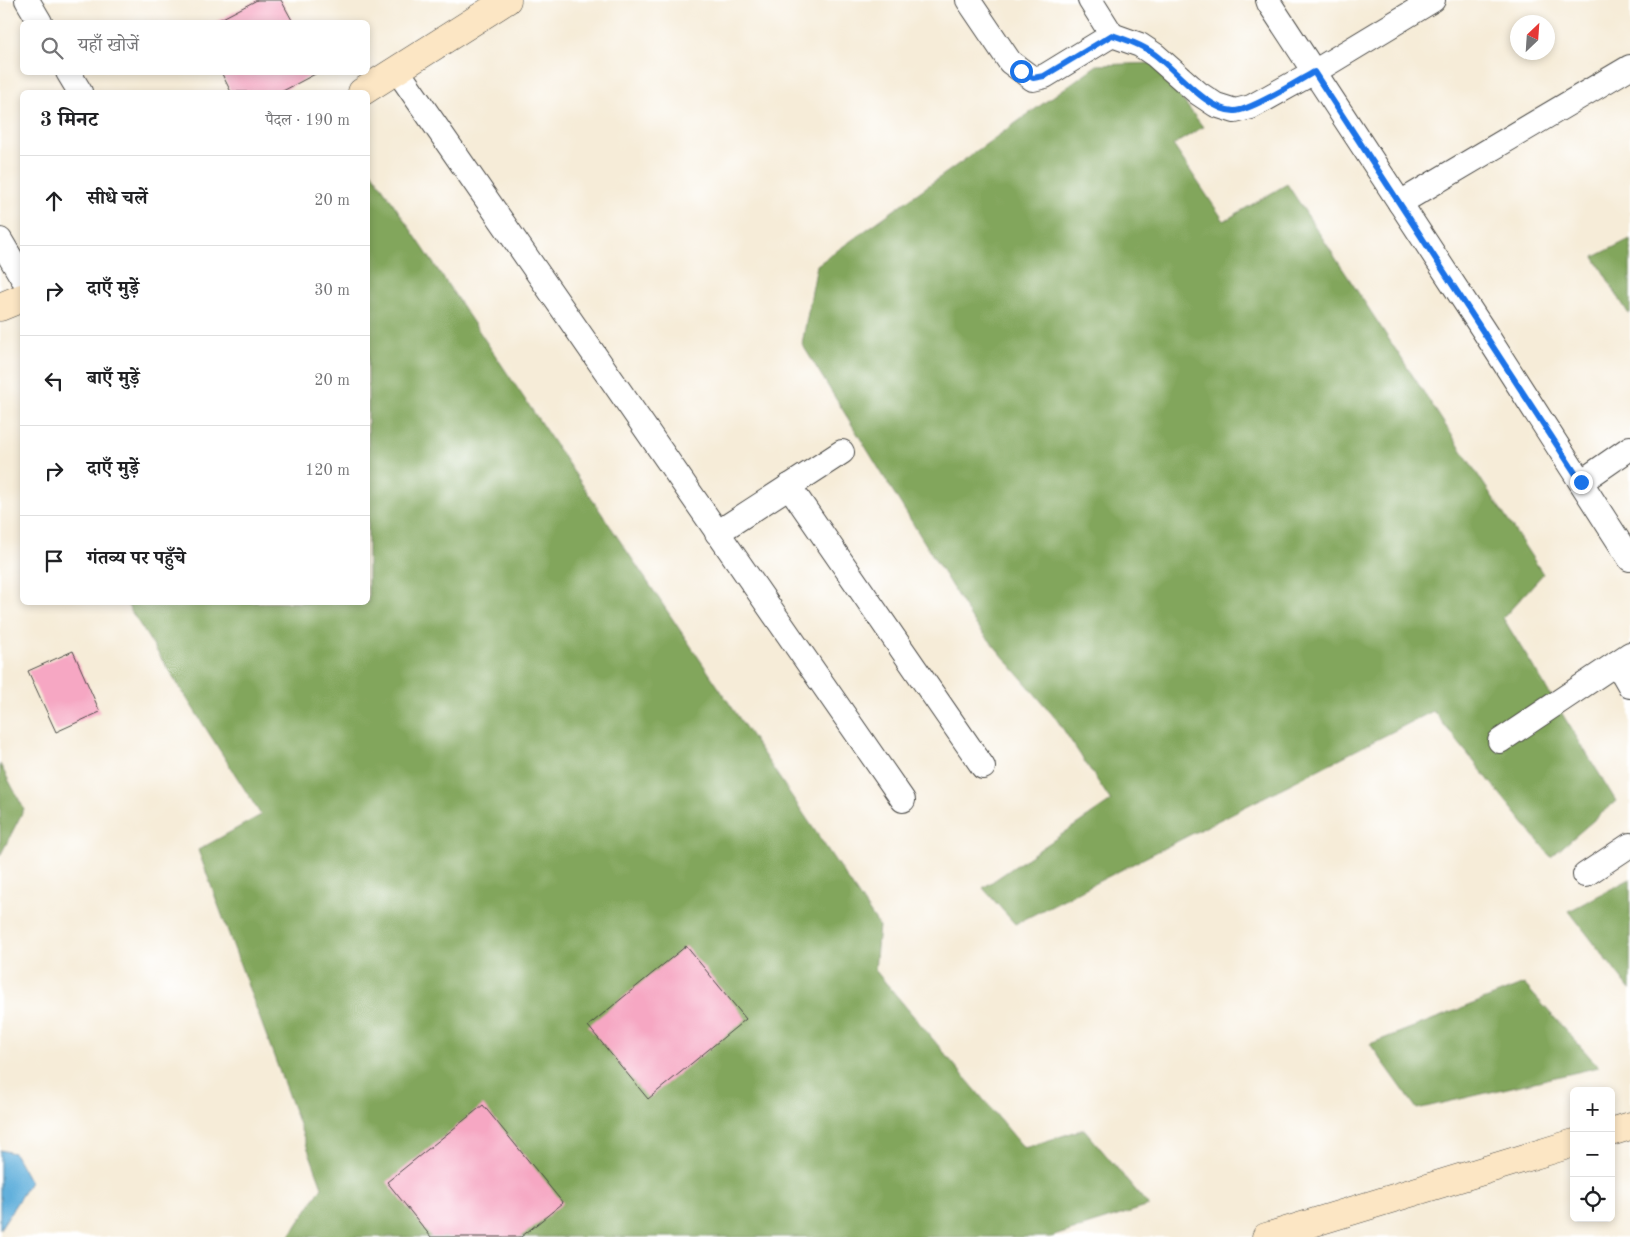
<!DOCTYPE html>
<html lang="hi">
<head>
<meta charset="utf-8">
<style>
  body { margin:0; font-family:"Old Standard TT","Noto Serif Devanagari",serif; background:#f2f2f2; color:#202124 }
  .controls { position:absolute; right:15px; bottom:15px; display:grid; overflow:hidden; border-radius:8px; box-shadow:0 2px 8px #0003 }
  .controls button { width:45px; height:45px; display:grid; place-items:center; padding:0; border:0; border-bottom:1px solid #e0e0e0; background:#fff; color:#202124; font:25px sans-serif }
  .compass { position:absolute; left:1510px; top:15px; width:45px; height:45px; border-radius:50%; background:#fff; box-shadow:0 2px 8px #0003; rotate:25deg }
  .stop { position:absolute; width:15px; height:15px; margin:-11px; border:4px solid #1a73e8; border-radius:50%; background:#fff }
  .stop.end { background:#1a73e8; border-color:#fff; box-shadow:0 1px 5px #0008 }
  .list { margin:0; padding:0; list-style:none }
  h2 { display:flex; justify-content:space-between; align-items:center; height:65px; margin:0; padding:0 20px; font-size:21px }
  h2 small { font-size:16px; font-weight:400; color:#757577 }
  .list li { display:grid; grid-template-columns:32px 1fr auto; gap:15px; align-items:center; box-sizing:border-box; height:90px; padding:0 20px; border-top:1px solid #e0e0e0 }
  .list b { display:block; font-size:19px; white-space:nowrap }
  .list em { font-size:16px; font-style:normal; color:#757577 }
  .icon { flex:none; width:28px; height:28px; fill:none; stroke:currentColor; stroke-width:2; stroke-linecap:round; stroke-linejoin:round }
  .map { position:relative; flex:none; width:1630px; height:1237px; overflow:hidden }
  .search { position:absolute; background:#fff; box-shadow:0 2px 8px #0003; left:20px; top:20px; width:350px; height:55px; display:flex; align-items:center; gap:12px; box-sizing:border-box; padding:0 18px; border-radius:8px; color:#757577; font-size:19px }
  .panel { position:absolute; background:#fff; box-shadow:0 2px 8px #0003; left:20px; top:90px; width:350px; height:515px; border-radius:8px }
  .map>svg:first-child { display:block }
  .forest { fill:#82a65b; stroke:#566843 }
  .water { fill:#62b0dc; stroke:#466e84 }
  .building { fill:#f6a7c3 }
  .lines { fill:none; stroke-linecap:round; stroke-linejoin:round }
  .street-casing { stroke:#494845; stroke-width:26 }
  .secondary-casing { stroke:#494845; stroke-width:29 }
  .street { stroke:#fff; stroke-width:24 }
  .secondary { stroke:#fce6c4; stroke-width:28 }
  .route { stroke:#1a73e8; stroke-width:6 }
</style>
</head>
<body>
<div class="map">
<svg width="1630" height="1237" viewBox="0 0 1630 1237">
  <rect width="100%" height="100%" fill="#fff"/>
  <filter id="ink" filterUnits="userSpaceOnUse"><feTurbulence type="fractalNoise" baseFrequency=".02" numOctaves="2"/><feDisplacementMap in="SourceGraphic" scale="10" xChannelSelector="R" yChannelSelector="G"/><feConvolveMatrix kernelMatrix="1 2 1 2 8 2 1 2 1" color-interpolation-filters="sRGB"/></filter>
  <filter id="wash" filterUnits="userSpaceOnUse"><feTurbulence type="fractalNoise" baseFrequency=".0096" numOctaves="4" result="noise"/><feDisplacementMap in="SourceGraphic" scale="20" xChannelSelector="R" yChannelSelector="G"/><feGaussianBlur stdDeviation="1.12" result="paint"/><feColorMatrix in="noise" values="0 0 0 0 0 0 0 0 0 0 0 0 0 0 0 0 0 1.4 0 .05"/><feComposite in="paint" operator="in"/></filter>
  <g filter="url(#wash)">
    <rect width="100%" height="100%" fill="#f6ecd8"/>
    <g class="forest">
      <polygon points="1155,63 1203,127 1173,145 1224,221 1287,184 1543,574 1503,618 1616,801 1551,857 1433,711 1015,924 983,888 1111,801 1057,720 973,621 802,344 817,265 1097,65"/>
      <polygon points="368,166 879,926 875,970 1024,1148 1084,1129 1149,1206 1051,1237 289,1237 322,1187 198,850 261,815 126,603 368,602"/>
      <polygon points="1630,239 1630,313 1628,313 1594,257"/>
      <polygon points="0,764 24,809 0,856"/>
      <polygon points="1630,879 1630,990 1569,911"/>
      <polygon points="1524,984 1599,1067 1417,1109 1370,1044"/>
    </g>
    <polygon class="water" points="0,1150 14,1153 30,1182 0,1229"/>
    <g id="blocks">
      <g class="building">
        <polygon points="257,0 281,0 293,22 215,22"/>
        <polygon points="221,72 319,72 281,92 231,92"/>
        <polygon points="73,651 100,712 56,732 28,671"/>
        <polygon points="686,946 746,1019 648,1099 588,1026"/>
        <polygon points="483,1105 563,1203 521,1237 431,1237 387,1182"/>
      </g>
    </g>
  </g>
  <g filter="url(#ink)">
    <use href="#blocks" fill-opacity="0" stroke="#494845" stroke-width="1"/>
    <g class="lines">
      <g class="street-casing">
        <g id="street">
          <polyline points="27,0 40,22"/>
          <polyline points="968,0 1010,62 1033,79 1045,76 1112,35 1090,0"/>
          <polyline points="1268,0 1269,3 1482,328 1630,559"/>
          <polyline points="1112,35 1140,45 1155,55 1198,93 1216,105 1235,111 1251,107 1314,72 1433,0"/>
          <polyline points="397,70 903,800"/>
          <polyline points="68,72 80,92"/>
          <polyline points="1400,203 1630,67"/>
          <polyline points="0,240 22,277"/>
          <polyline points="1581,482 1630,448"/>
          <polyline points="789,486 983,767"/>
          <polyline points="717,533 842,452"/>
          <polyline points="1617,663 1630,686"/>
          <polyline points="1500,741 1630,654"/>
          <polyline points="1585,875 1630,845"/>
        </g>
      </g>
      <g class="secondary-casing">
        <g id="secondary">
          <polyline points="362,92 507,0"/>
          <polyline points="0,307 22,298"/>
          <polyline points="1611,1132 1630,1126"/>
          <polyline points="1266,1237 1574,1143"/>
        </g>
      </g>
      <use href="#street" class="street"/>
      <use href="#secondary" class="secondary"/>
    </g>
  </g>
  <g class="lines" filter="url(#ink)">
    <path class="route" d="M1021,71L1033,78L1044,76L1112,35C1127,40 1142,45 1154,54C1175,69 1208,112 1235,111C1252,110 1298,81 1314,72L1581,482"/>
  </g>
</svg>
<div class="controls">
<button>+</button>
<button>−</button>
<button><svg class="icon" aria-label="locate" viewBox="0 0 24 24"><circle cx="12" cy="12" r="6"/><path d="M12 2v4M12 18v4M2 12h4M18 12h4"/></svg></button>
</div>
<svg class="compass" viewBox="-18 -18 36 36"><path d="M0-13l5 13h-10z" fill="#e53935"/><path d="M0 13l5-13h-10z" fill="#757577"/></svg>
<div class="stop" style="left:1021px;top:71px"></div>
<div class="stop end" style="left:1581px;top:482px"></div>
<div class="search"><svg class="icon" aria-label="search" viewBox="0 0 24 24"><circle cx="10" cy="10" r="6"/><path d="M15 15l6 6"/></svg>यहाँ खोजें</div>
<section class="panel">
<h2>3 मिनट<small>पैदल · 190 m</small></h2>
<ul class="list">
<li><svg class="icon" aria-label="ahead" viewBox="0 0 24 24"><path d="M12 20V5M6 11l6-6 6 6"/></svg><div><b>सीधे चलें</b></div><em>20 m</em></li>
<li><svg class="icon" aria-label="right" viewBox="0 0 24 24"><path d="M7 20v-9h11M14 6l5 5-5 5"/></svg><div><b>दाएँ मुड़ें</b></div><em>30 m</em></li>
<li><svg class="icon" aria-label="left" viewBox="0 0 24 24"><path d="M17 20v-9H6M10 6l-5 5 5 5"/></svg><div><b>बाएँ मुड़ें</b></div><em>20 m</em></li>
<li><svg class="icon" aria-label="right" viewBox="0 0 24 24"><path d="M7 20v-9h11M14 6l5 5-5 5"/></svg><div><b>दाएँ मुड़ें</b></div><em>120 m</em></li>
<li><svg class="icon" aria-label="arrive" viewBox="0 0 24 24"><path d="M6 21V4h12l-3 4 3 4H6"/></svg><div><b>गंतव्य पर पहुँचे</b></div></li>
</ul>
</section>
</div>
</body>
</html>
